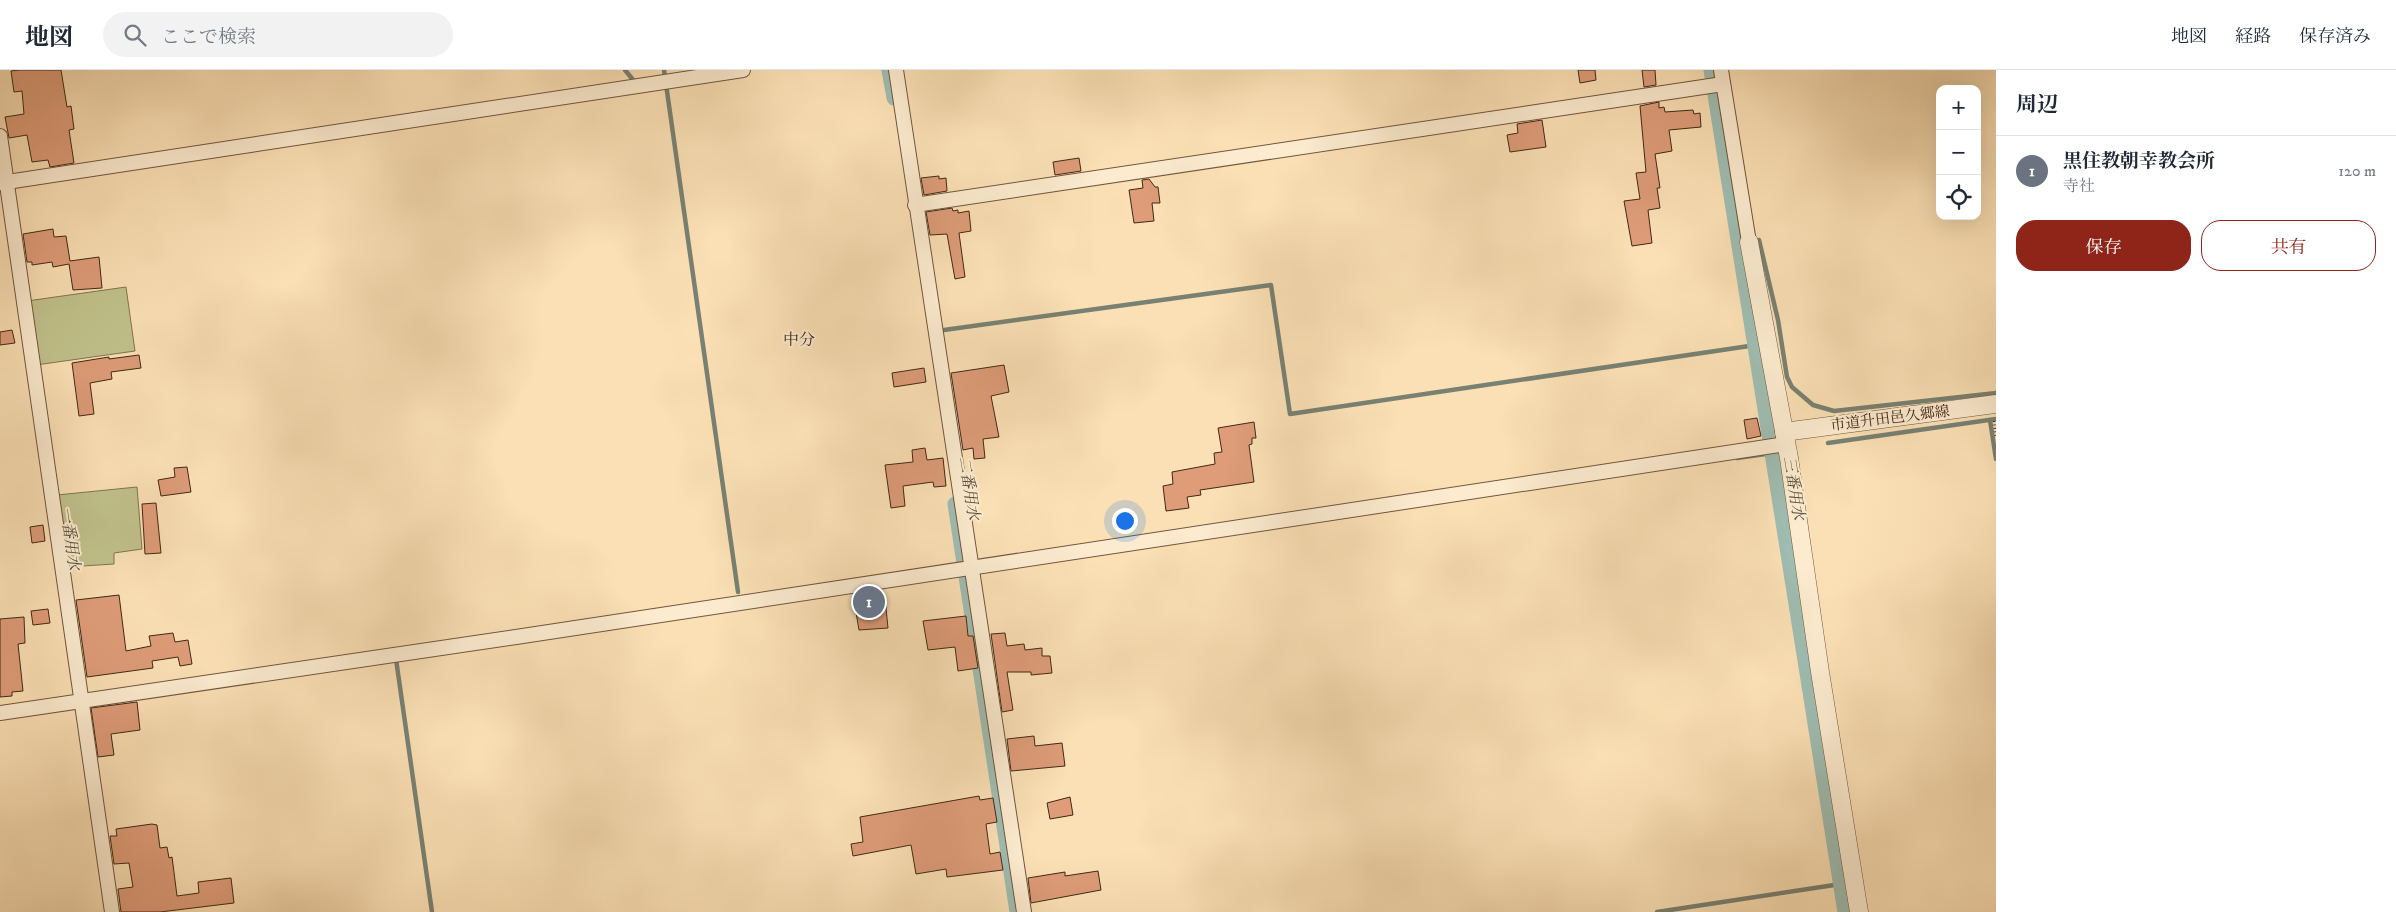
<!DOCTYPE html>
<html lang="ja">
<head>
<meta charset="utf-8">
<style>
  body { margin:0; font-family:"IM FELL DW Pica","Noto Serif JP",serif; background:#f2f2f3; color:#1f2937 }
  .controls { position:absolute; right:15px; top:15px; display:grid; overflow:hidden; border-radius:10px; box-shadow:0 5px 20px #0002 }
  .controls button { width:45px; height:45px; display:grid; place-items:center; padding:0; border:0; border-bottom:1px solid #e0e1e3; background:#fff; color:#1f2937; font:25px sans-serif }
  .you { position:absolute; left:1124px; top:450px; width:18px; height:18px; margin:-12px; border:4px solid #fff; border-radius:50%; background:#1a73e8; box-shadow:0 0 0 8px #1a73e833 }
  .badge { display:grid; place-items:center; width:32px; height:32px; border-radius:50%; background:#8f2418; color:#fff; font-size:16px; font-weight:700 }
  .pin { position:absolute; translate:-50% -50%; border:2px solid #fff; box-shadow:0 1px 5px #0006 }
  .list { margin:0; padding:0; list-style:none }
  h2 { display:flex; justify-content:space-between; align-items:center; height:65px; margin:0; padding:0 20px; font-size:21px }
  h2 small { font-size:16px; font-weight:400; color:#747a83 }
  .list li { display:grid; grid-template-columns:32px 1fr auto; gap:15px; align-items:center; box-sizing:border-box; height:70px; padding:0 20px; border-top:1px solid #e0e1e3 }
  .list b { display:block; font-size:19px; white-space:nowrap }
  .list p { margin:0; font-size:16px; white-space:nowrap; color:#747a83 }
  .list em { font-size:16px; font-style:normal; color:#747a83 }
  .actions { display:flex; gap:10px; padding:15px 20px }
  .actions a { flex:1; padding:11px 0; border:1px solid #8f2418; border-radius:20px; text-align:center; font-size:18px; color:#8f2418 }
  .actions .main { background:#8f2418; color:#fff }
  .icon { flex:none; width:28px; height:28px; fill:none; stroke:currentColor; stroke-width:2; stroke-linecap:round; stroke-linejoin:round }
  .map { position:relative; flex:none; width:1996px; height:842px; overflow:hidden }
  header { display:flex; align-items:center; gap:30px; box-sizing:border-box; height:70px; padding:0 25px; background:#fff; border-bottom:1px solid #e0e1e3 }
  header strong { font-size:24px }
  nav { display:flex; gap:28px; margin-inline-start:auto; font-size:18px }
  .search { width:350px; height:45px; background:#f2f2f3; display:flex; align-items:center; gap:12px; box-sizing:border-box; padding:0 18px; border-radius:28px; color:#747a83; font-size:19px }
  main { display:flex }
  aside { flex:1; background:#fff }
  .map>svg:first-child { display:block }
  .green { fill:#c1c28c; stroke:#817550 }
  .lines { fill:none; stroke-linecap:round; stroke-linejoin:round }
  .stream { stroke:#798173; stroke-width:4.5 }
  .canal { stroke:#9fbdb2; stroke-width:15 }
  .building { fill:#de9c79; stroke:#412815 }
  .minor-casing { stroke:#70563d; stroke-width:16 }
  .tertiary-casing { stroke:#70563d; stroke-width:19 }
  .path { stroke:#412815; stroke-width:2.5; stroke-dasharray:1 2.5; stroke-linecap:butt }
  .minor { stroke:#fcebcf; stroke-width:14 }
  .tertiary { stroke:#fcebcf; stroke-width:18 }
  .labels { text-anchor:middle; stroke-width:4; stroke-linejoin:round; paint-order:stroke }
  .street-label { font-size:15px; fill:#412815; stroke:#fcebcf }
  .neighbourhood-label { font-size:16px; fill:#412815; stroke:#fcebcf }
  .water-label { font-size:16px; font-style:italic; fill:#584d3c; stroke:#fcebcf }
</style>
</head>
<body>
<header>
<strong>地図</strong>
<div class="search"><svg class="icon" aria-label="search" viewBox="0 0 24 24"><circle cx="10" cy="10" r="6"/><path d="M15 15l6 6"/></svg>ここで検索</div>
<nav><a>地図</a><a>経路</a><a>保存済み</a></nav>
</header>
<main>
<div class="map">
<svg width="1996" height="842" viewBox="0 0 1996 842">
  <rect width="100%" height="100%" fill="#fbe0b5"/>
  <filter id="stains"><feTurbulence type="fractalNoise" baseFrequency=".004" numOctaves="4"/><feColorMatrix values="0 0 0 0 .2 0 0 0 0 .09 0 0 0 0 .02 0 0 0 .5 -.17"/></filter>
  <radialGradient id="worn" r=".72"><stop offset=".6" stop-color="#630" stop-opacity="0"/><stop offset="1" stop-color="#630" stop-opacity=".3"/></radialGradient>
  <g class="green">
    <polygon points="126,217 135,281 36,295 27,231"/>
    <polygon points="137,417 142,479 114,483 114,494 67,497 57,425"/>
  </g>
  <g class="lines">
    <g class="stream">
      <polyline points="625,0 634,11 638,11"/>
      <polyline points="664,0 738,522"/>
      <polyline points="1759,170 1778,250 1787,307 1792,317 1813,335 1834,341 1996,323"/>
      <polyline points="944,260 1271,215 1290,344 1756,275"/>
      <polyline points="1990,350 1996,389"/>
      <polyline points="1828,373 1996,349"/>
      <polyline points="1737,388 1773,383"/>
      <polyline points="396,589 432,842"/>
      <polyline points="1657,842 1841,814"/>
    </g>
    <g class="canal">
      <polyline points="889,0 894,28"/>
      <polyline points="1711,0 1845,842"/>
      <polyline points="955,434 1017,842"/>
    </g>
  </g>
  <g class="building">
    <polygon points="19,0 61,0 67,37 71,36 74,59 69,60 74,93 50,97 48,90 32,92 27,65 9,68 5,47 24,44 22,21 14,22 11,1"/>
    <polygon points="1578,0 1595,0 1596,10 1580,13"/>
    <polygon points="1642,0 1655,0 1656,15 1644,17"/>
    <polygon points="1659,32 1659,38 1664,37 1665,42 1693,40 1694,44 1700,43 1701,57 1669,60 1672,81 1655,84 1660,118 1657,118 1660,138 1648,140 1652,173 1632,176 1624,131 1640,129 1636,103 1646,102 1640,36"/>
    <polygon points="1542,50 1546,77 1510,82 1507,65 1518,63 1517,54"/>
    <polygon points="1079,88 1081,101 1055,105 1053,92"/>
    <polygon points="939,106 939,109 946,108 947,121 924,125 921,108"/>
    <polygon points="1149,109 1155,117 1158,117 1160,133 1152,133 1154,151 1134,153 1129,120 1143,118 1142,110"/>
    <polygon points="952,138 953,141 958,140 958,143 969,141 971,161 959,163 965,207 955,209 947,164 930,165 926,142"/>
    <polygon points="53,159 54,167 66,166 70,191 99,187 102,218 73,220 69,194 53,197 52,192 32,195 32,192 27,192 23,164"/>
    <polygon points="12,260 15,273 0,275 0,262"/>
    <polygon points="139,285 141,298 111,302 112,309 90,313 94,344 79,346 72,293 109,287 109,289"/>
    <polygon points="1004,295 1009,322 991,326 999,367 983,369 985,388 974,389 973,378 963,380 951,303"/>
    <polygon points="924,298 926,312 894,317 892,303"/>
    <polygon points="1757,348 1761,366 1747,369 1744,350"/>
    <polygon points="1254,352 1256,368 1252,368 1252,374 1249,375 1254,412 1200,420 1201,425 1187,427 1189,438 1166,441 1163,416 1173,414 1172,402 1215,394 1214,383 1222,382 1218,358"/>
    <polygon points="925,378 927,390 943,388 946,416 934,417 933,412 903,416 905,436 891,438 885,395 913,392 912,380"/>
    <polygon points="187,397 191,422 161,426 158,410 175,407 174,398"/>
    <polygon points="156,433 161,483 145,484 142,434"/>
    <polygon points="43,455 45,471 32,473 30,457"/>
    <polygon points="880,521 881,529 885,528 888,558 859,560 853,525"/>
    <polygon points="119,525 126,581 151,576 149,566 173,563 175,572 188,570 192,594 180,596 178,587 152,591 153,598 87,607 76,530"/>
    <polygon points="48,539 50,553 33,555 31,541"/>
    <polygon points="966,546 968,566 973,566 978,598 958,601 955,577 928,580 923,551"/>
    <polygon points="24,547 25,573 18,574 23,621 12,622 12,626 0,627 0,549"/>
    <polygon points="1005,563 1007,576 1024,574 1025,580 1042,578 1042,586 1050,586 1052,603 1031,605 1031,602 1007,602 1013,640 1002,642 991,564"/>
    <polygon points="137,632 140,660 111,664 114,685 98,687 91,638"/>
    <polygon points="1034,666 1035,676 1062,673 1065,696 1011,701 1007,669"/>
    <polygon points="979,726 980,730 993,728 997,752 986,754 990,784 1000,782 1003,800 947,807 946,799 916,804 911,775 853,786 851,774 863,772 860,747"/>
    <polygon points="1070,727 1073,745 1050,749 1047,733"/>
    <polygon points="152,754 157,755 160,778 167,777 169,788 172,787 177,826 199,823 198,812 231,808 234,833 160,842 121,842 118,819 133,817 129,793 114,794 110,766 117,766 116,759"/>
    <polygon points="1098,801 1101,820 1031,833 1028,808 1065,802 1065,806"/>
  </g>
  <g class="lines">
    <g class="minor-casing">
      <g id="minor">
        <polyline points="896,0 1024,842"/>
        <polyline points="1721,0 1749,172"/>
        <polyline points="0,66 112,842"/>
        <polyline points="0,113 743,0"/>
        <polyline points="915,135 1723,14"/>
        <polyline points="0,643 516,567 1786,374"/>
      </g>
    </g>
    <g class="tertiary-casing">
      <g id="tertiary">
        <polyline points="1749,172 1789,388 1820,602 1859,842"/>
        <polyline points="1784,362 1996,334"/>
      </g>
    </g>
    <polyline class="path" points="1994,351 1996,367"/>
    <use href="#minor" class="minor"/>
    <use href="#tertiary" class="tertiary"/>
  </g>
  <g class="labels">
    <g class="street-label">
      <text transform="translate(1890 348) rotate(-7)" y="5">市道升田邑久郷線</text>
    </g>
    <g class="neighbourhood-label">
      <text x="799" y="275">中分</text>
    </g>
    <g class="water-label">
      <text transform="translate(970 418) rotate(81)" y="6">二番用水</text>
      <text transform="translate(1795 418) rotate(81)" y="6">三番用水</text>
      <text transform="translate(71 468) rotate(82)" y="6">一番用水</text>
    </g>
  </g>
  <rect width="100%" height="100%" filter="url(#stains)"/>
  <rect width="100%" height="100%" fill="url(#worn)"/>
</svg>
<div class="controls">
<button>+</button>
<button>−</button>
<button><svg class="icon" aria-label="locate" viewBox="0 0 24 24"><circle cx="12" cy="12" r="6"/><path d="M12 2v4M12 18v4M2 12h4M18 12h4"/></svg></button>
</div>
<div class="you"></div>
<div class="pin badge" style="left:869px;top:532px;background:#6b7280">1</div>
</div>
<aside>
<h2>周辺<small></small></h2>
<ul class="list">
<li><span class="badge" style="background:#6b7280">1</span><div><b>黒住教朝幸教会所</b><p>寺社</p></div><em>120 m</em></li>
</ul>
<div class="actions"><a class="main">保存</a><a>共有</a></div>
</aside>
</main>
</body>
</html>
